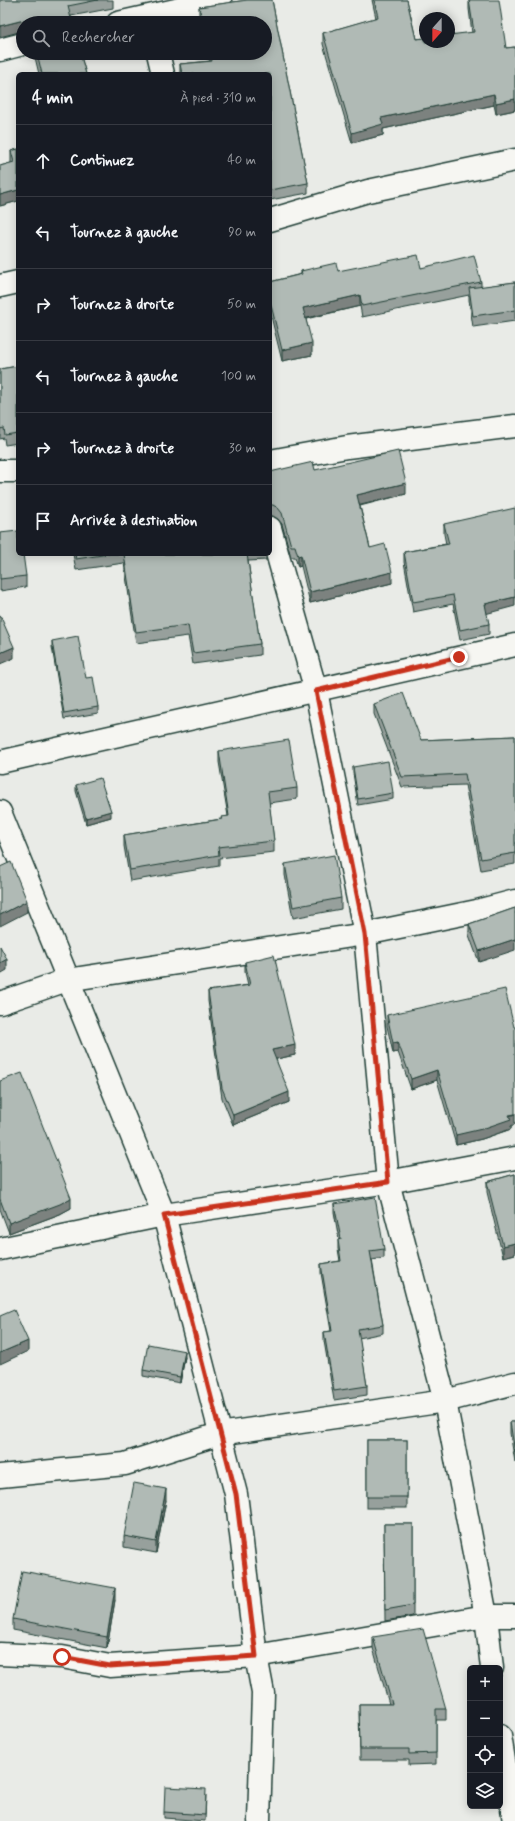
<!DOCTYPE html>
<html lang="fr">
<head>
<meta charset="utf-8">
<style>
  body { margin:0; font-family:Mynerve,sans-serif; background:#20242c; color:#f1f3f6 }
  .controls { position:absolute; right:12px; bottom:12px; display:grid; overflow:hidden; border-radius:6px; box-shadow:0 2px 10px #0003 }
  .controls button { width:36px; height:36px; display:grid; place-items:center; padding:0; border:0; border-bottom:1px solid #363941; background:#171b24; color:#f1f3f6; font:20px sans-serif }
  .compass { position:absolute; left:419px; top:12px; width:36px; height:36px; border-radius:50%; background:#171b24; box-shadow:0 2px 10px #0003; rotate:201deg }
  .stop { position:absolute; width:12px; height:12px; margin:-9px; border:3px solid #c8321e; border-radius:50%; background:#fff }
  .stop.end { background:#c8321e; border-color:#fff; box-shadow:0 1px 4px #0008 }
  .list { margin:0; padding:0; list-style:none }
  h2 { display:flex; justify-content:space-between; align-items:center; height:52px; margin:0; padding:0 16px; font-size:17px }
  h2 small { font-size:13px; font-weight:400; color:#9ea1a6 }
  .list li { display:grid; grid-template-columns:26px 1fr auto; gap:12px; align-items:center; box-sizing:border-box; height:72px; padding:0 16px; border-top:1px solid #363941 }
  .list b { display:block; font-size:15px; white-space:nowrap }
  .list em { font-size:13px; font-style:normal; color:#9ea1a6 }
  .icon { flex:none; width:22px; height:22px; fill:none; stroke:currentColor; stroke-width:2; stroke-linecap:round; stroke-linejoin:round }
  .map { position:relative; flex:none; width:515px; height:1821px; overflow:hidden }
  .search { position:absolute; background:#171b24; box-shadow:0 2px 10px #0003; left:16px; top:16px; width:256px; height:44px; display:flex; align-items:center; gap:10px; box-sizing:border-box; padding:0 14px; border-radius:22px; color:#9ea1a6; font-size:15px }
  .panel { position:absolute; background:#171b24; box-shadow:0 2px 10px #0003; left:16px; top:72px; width:256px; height:484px; border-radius:6px }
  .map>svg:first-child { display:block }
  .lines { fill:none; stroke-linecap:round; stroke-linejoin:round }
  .street-casing { stroke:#1f3d34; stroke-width:25 }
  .street { stroke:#f6f6f2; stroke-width:22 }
  .wall { fill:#97a09c; stroke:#1f3d34 }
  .shaded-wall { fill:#7b827f; stroke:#1f3d34 }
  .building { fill:#b0bab5; stroke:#1f3d34 }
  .route { stroke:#c8321e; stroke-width:5 }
</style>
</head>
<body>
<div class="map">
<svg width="515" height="1821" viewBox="0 0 515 1821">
  <rect width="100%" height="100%" fill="#e9ebe7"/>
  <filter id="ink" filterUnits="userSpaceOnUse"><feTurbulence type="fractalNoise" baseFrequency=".025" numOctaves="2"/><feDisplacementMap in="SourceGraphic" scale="8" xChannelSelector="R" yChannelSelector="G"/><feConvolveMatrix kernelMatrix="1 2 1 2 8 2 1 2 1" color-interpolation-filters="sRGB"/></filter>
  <g filter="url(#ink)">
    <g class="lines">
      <g class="street-casing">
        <g id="street">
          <polyline points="118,23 220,0"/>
          <polyline points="0,50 23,44"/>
          <polyline points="158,53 163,74"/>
          <polyline points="270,220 368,191 515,160"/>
          <polyline points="0,286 18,282"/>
          <polyline points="270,461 347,447 515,426"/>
          <polyline points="0,471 18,471"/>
          <polyline points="270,528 316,691 365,934 388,1182 445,1401 486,1616 492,1668"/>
          <polyline points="0,762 515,645"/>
          <polyline points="0,812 164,1215 236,1494 256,1656 263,1693 259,1821"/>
          <polyline points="0,1003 67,980 365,934 477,911 515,901"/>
          <polyline points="0,1249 164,1215 388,1182 515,1158"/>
          <polyline points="0,1476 125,1464 219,1434 445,1401 515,1383"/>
          <polyline points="0,1654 62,1657 110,1666 256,1656 486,1616 515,1616"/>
          <polyline points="500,1736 514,1821"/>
        </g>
      </g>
      <use href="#street" class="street"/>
    </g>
    <g class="wall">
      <polygon points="0,0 113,0 113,8 71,16 72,23 23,23"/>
      <polygon points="247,0 272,0 308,183 308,193 270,200 270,74 180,74 180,64 210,61 208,53 265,53 265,23 201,23 199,18 199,7"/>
      <polygon points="372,0 407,0 416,39 472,33 469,9 469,0 506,48 515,47 515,110 496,114 494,105 383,129 383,135 352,143 323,44 323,33 376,18"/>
      <polygon points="34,53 80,53 86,74 39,74"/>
      <polygon points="18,149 18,201 0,206 0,166 11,163 11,151"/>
      <polygon points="421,268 481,282 481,287 515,282 515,321 473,327 469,300 469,295 362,317 360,306 306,319 312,355 282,361 270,312 270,282 301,274 301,271 338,271"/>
      <polygon points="18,366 18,443 5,445 4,438 0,439 0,369"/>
      <polygon points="315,470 406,494 360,506 370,548 392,583 310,603 301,566 298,567 295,557 291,557 282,524 278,519 273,516 270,516 270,472"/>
      <polygon points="444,524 486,613 489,624 489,634 460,640 453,604 413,612 404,562 404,552 446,544 444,534"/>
      <polygon points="0,533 26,576 26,587 0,591"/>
      <polygon points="73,554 266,554 266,560 248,561 260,644 260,655 193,664 188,636 136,643 124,563 76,570"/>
      <polygon points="52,641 86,678 98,707 98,713 64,719 52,647"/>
      <polygon points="374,704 421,740 515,736 515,864 481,870 465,785 402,787 374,714"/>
      <polygon points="219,751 297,788 297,799 269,803 274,841 274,852 219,858 219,866 130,881 124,846 124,835 221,819 228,816 219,762"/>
      <polygon points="353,767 393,793 393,799 358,805 353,773"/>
      <polygon points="76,785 111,817 86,824 76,791"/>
      <polygon points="285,864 341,898 341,909 293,918 285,875"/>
      <polygon points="515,908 479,962 469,935 469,924"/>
      <polygon points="245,962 295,1055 276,1059 289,1102 233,1125 222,1098 208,1001 208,991 248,985 245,972"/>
      <polygon points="387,1015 511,1126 511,1129 482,1139 456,1145 437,1080 411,1089 398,1052 393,1053 387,1026"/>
      <polygon points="0,1081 71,1208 60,1214 9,1233 0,1209"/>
      <polygon points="515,1174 515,1254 503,1257 487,1192 487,1182"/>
      <polygon points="334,1204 384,1249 384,1258 372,1260 383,1325 383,1333 359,1338 367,1386 367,1395 334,1400 324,1341 324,1332 331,1331 321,1273 321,1264 340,1261 338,1249 338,1240 339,1240 334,1212"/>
      <polygon points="185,1357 180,1383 143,1376 143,1370"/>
      <polygon points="510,1422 515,1422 515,1462 510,1433"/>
      <rect x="367" y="1440" width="40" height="68"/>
      <polygon points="166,1500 156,1553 124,1547 124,1536"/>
      <polygon points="384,1524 413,1524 413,1616 385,1621"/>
      <polygon points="115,1600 107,1648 13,1630 13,1619"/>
      <polygon points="373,1637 446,1709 446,1720 436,1720 436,1764 409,1765 409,1760 360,1760 359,1704 389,1704 373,1648"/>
      <polygon points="206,1795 205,1821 164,1818 164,1812"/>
    </g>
    <g class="shaded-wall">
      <polygon points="28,19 28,23 23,23 23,31 0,37 0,26"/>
      <polygon points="494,94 494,105 383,129 383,135 352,143 352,133 381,118"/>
      <polygon points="515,99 515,110 496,114 496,103"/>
      <polygon points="18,190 18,201 0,206 0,195"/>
      <polygon points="360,295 360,306 303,319 303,308"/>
      <polygon points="312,343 312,355 282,361 282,350"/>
      <polygon points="406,483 406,494 357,506 357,495"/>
      <polygon points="301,555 301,566 298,567 298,556"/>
      <polygon points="392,572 392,583 310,603 310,592"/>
      <polygon points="515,597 515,606 485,614 485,604"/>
      <polygon points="14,647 14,658 0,664 0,653"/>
      <polygon points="111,811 111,817 86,824 86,818"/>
      <polygon points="27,901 27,912 0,926 0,915"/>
      <polygon points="515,939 515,950 479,962 479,951"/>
      <polygon points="7,959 7,970 0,974 0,963"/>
      <polygon points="398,1042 398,1052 393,1053 393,1043"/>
      <polygon points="295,1045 295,1055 272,1060 272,1050"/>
      <polygon points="437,1070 437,1080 411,1089 411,1079"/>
      <polygon points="289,1092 289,1102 233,1125 233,1115"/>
      <polygon points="515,1114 515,1124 511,1126 511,1129 482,1139 456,1145 456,1135"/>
      <polygon points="71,1198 71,1208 60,1214 9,1233 9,1223"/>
      <polygon points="515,1243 515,1254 503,1257 503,1246"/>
      <polygon points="28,1341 28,1351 0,1364 0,1353"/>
      <polygon points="185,1351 185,1357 180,1383 180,1377"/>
      <polygon points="166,1489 166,1500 156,1553 156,1542"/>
      <polygon points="115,1588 115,1600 107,1648 107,1637"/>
    </g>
    <g class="building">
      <polygon points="0,0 98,0 68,6 72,23 30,23 28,19 0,26"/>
      <polygon points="247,0 272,0 308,183 270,190 270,74 182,74 180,64 212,61 210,53 265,53 265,23 203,23 199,7"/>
      <polygon points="374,0 407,0 416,39 425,38 425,42 449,42 449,35 474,32 469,0 499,0 506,48 515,47 515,99 496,103 494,94 381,118 383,124 352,133 323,33 378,17"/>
      <polygon points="37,53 80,53 86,74 42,74"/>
      <polygon points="18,149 18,190 0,195 0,166 14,162 11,151"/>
      <polygon points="418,255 421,268 474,255 481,282 362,306 360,295 303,308 312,343 282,350 270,301 270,282 302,274 301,271 336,263 338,271"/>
      <polygon points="515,282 515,310 473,316 469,288"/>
      <polygon points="18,366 18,433 5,435 4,428 0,429 0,369"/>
      <polygon points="398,451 406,483 357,495 370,548 385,544 392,572 310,592 301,555 298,556 295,546 291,546 282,513 278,508 273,505 270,505 270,472 313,462 315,470"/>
      <polygon points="515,508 515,597 485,604 489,624 460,630 453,595 413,602 404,552 449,544 444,524"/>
      <polygon points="18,531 18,554 23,554 26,576 0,579 0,533"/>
      <polygon points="75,554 109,554 76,559"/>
      <polygon points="124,554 247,554 260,644 193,653 188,625 136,632"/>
      <polygon points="0,615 14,647 0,653"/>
      <polygon points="78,636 86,678 93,677 98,707 64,713 52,641"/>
      <polygon points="403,693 421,740 515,736 515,853 481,859 465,774 402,777 374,704"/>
      <polygon points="289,740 297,788 268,792 274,841 218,847 219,855 130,870 124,835 222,819 221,817 229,816 219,751"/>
      <polygon points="388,761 393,793 358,799 353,767"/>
      <polygon points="100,778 111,811 86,818 76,785"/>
      <polygon points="334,855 341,898 293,907 285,864"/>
      <polygon points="11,862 27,901 0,915 0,867"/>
      <polygon points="515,908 515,939 479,951 469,924"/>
      <polygon points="0,946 7,959 0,963"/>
      <polygon points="274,955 295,1045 272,1050 289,1092 233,1115 222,1088 208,991 250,985 245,962"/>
      <polygon points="505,989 514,1027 515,1027 515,1114 509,1115 511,1119 482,1129 456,1135 437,1070 411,1079 398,1042 393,1043 387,1015"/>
      <polygon points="22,1073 71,1198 60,1204 9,1223 0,1199 0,1081"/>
      <polygon points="515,1174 515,1243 503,1246 487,1182"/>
      <polygon points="375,1197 384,1249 370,1251 383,1325 358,1329 367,1386 334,1391 324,1332 332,1331 321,1264 341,1261 338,1240 341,1239 334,1204"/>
      <polygon points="14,1310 28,1341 0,1353 0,1316"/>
      <polygon points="148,1344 185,1351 180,1377 143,1370"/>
      <polygon points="510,1422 515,1422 515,1452"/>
      <rect x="367" y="1440" width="40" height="57"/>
      <polygon points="134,1483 166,1489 156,1542 124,1536"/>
      <polygon points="384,1524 413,1524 413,1605 385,1610"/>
      <polygon points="22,1571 115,1588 107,1637 13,1619"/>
      <polygon points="423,1629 446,1709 436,1709 436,1753 409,1754 409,1749 360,1749 359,1704 392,1704 373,1637"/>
      <polygon points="165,1787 206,1789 205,1815 164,1812"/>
    </g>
  </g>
  <g class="lines" filter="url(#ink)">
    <polyline class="route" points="62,1657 110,1666 256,1656 236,1494 164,1215 388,1182 365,934 316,691 459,657"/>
  </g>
</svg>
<div class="controls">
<button>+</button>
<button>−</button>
<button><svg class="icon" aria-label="locate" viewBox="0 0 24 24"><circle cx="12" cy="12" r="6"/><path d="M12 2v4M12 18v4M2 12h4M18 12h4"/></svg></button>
<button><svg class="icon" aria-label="layers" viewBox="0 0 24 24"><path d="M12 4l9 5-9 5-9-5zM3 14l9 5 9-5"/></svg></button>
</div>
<svg class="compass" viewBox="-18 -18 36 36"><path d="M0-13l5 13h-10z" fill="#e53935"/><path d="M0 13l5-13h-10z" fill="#9ea1a6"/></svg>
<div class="stop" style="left:62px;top:1657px"></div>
<div class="stop end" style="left:459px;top:657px"></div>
<div class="search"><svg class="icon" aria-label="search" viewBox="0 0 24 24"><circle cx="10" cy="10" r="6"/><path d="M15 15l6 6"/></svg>Rechercher</div>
<section class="panel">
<h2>4 min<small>À pied · 310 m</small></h2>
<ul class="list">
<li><svg class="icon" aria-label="ahead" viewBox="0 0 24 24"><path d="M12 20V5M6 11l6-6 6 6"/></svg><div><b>Continuez</b></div><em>40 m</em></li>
<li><svg class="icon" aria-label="left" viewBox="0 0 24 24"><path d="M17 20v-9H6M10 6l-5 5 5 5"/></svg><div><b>Tournez à gauche</b></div><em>90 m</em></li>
<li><svg class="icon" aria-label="right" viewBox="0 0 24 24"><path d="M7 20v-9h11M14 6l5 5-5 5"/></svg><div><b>Tournez à droite</b></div><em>50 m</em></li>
<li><svg class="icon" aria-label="left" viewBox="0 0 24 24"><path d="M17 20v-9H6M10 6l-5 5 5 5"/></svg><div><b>Tournez à gauche</b></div><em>100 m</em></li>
<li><svg class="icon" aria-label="right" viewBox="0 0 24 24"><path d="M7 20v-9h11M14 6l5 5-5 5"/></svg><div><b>Tournez à droite</b></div><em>30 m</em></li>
<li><svg class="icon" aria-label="arrive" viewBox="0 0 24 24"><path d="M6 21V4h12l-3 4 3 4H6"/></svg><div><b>Arrivée à destination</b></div></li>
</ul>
</section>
</div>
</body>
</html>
